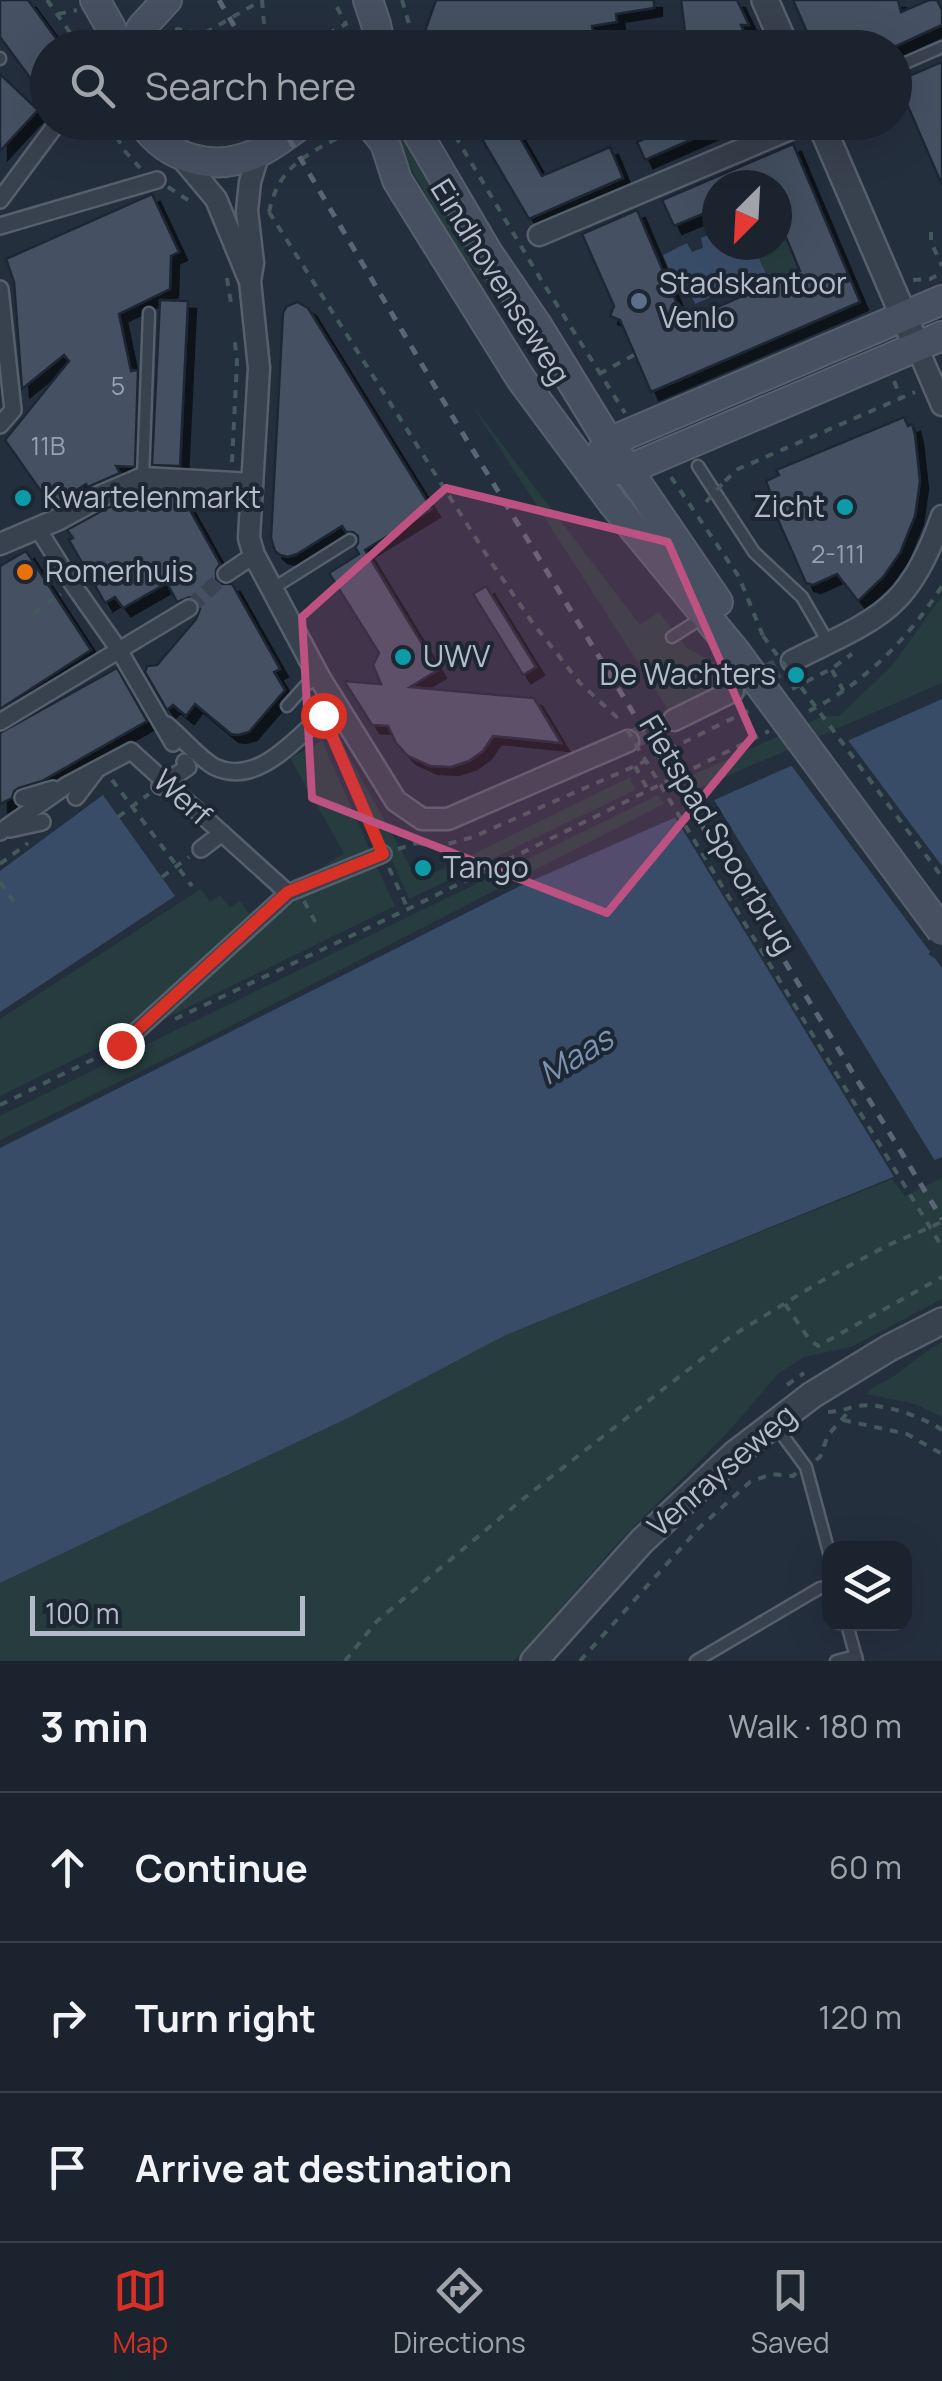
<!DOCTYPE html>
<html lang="en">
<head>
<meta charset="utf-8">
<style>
  body { margin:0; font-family:Manrope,sans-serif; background:#282f3a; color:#f1f3f6 }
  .controls { position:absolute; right:30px; bottom:30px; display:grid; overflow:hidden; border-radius:20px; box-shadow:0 10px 40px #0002 }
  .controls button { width:90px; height:90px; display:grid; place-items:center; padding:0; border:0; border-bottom:2px solid #39404a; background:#1b232e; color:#f1f3f6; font:50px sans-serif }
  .compass { position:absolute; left:702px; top:170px; width:90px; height:90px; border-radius:50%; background:#1b232e; box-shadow:0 10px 40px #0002; rotate:204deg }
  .scale { position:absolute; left:30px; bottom:25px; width:275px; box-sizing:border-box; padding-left:10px; border:5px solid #b4bcc9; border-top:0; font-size:28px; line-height:35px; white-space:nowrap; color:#b4bcc9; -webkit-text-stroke:8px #1d2633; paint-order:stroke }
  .stop { position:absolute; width:30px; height:30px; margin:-22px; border:8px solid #d93025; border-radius:50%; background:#fff }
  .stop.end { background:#d93025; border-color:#fff; box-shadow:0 2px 10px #0008 }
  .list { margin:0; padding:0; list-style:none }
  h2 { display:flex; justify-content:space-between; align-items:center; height:130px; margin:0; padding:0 40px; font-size:42px }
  h2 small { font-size:32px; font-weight:400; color:#a0a4aa }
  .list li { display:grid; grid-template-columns:65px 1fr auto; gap:30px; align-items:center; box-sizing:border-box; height:150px; padding:0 40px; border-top:2px solid #39404a }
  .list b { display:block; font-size:38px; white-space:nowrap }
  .list em { font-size:32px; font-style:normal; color:#a0a4aa }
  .icon { flex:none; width:55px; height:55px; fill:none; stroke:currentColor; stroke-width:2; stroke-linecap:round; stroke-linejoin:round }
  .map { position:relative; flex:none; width:942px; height:1661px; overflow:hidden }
  .search { position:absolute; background:#1b232e; box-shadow:0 10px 40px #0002; left:30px; right:30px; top:30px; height:110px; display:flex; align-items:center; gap:25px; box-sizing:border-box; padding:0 35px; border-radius:55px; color:#a0a4aa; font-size:38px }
  .sheet { height:580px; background:#1b232e }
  nav { display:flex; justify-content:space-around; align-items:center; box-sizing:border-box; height:140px; border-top:2px solid #39404a; background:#1b232e; font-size:28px; color:#a0a4aa }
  nav a { display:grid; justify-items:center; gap:5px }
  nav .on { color:#d93025 }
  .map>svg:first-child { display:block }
  .green { fill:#263c3f }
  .water { fill:#394c67 }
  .pier { fill:#242f3e }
  .building { fill:#455162; stroke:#1f2835; stroke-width:2.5; filter:url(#shadow) }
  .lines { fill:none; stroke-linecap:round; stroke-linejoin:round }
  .pedestrian-tunnel { stroke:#3a4453; stroke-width:15; stroke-dasharray:15 8; stroke-linecap:butt }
  .minor-tunnel { stroke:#3a4453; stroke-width:20; stroke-dasharray:20 10; stroke-linecap:butt }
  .service-casing { stroke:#565f6c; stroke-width:15 }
  .pedestrian-casing { stroke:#565f6c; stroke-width:20 }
  .minor-casing { stroke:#565f6c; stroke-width:25 }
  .tertiary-casing { stroke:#565f6c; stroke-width:30 }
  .secondary-casing { stroke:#565f6c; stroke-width:32 }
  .path { stroke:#44595c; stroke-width:4; stroke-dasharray:8 8; stroke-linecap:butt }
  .service { stroke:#38414e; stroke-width:10 }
  .pedestrian { stroke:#38414e; stroke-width:15 }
  .minor { stroke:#38414e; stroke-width:20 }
  .tertiary { stroke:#38414e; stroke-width:25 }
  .secondary { stroke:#465061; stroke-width:28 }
  .rail { stroke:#5a6575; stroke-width:5; stroke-dasharray:10 10; stroke-linecap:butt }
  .secondary-bridge-casing { stroke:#565f6c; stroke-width:32; stroke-linecap:butt }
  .path-bridge { stroke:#44595c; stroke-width:4; stroke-dasharray:8 8; stroke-linecap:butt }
  .secondary-bridge { stroke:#465061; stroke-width:28 }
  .route { stroke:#d93025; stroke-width:12 }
  .marked { fill:#bd5182; fill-opacity:0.2; stroke:#bd5182; stroke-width:8; stroke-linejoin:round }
  .service-dot { fill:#5c6f8a; stroke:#1d2633; stroke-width:4 }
  .culture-dot { fill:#0f9aa8; stroke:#1d2633; stroke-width:4 }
  .food-dot { fill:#e8710a; stroke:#1d2633; stroke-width:4 }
  .labels { text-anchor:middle; stroke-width:8; stroke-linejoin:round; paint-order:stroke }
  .number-label { font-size:25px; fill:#98a1af }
  .street-label { font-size:30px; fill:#b4bcc9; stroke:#1d2633 }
  .poi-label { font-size:30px; fill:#b4bcc9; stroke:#1d2633; text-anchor:start }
  .water-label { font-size:32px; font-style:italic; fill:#7c92b1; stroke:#1d2633 }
</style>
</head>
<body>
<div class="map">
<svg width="942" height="1661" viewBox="0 0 942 1661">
  <defs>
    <filter id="shadow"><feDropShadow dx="8" dy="8" stdDeviation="0" flood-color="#0009"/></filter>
  </defs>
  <rect width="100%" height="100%" fill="#242f3e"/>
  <g class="green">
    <polygon points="397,126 471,249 570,398 566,401 490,288 460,254 389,130"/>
    <polygon points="791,144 839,254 776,281 768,278 753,245 777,245 777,185 728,185 723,173"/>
    <polygon points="472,405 640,625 659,612 688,649 714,663 727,683 669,711"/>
    <polygon points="942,596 942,683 697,789 690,776 824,716 839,716 891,667"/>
    <polygon points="338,736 418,881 630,777 635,790 409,899"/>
    <polygon points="322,741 370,850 305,878 344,853 290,758"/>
    <polygon points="658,795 664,804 174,1055 0,1140 0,1116"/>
    <polygon points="376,865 395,906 150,1026 259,927 310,891"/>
    <polygon points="201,889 210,902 220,895 230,908 240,901 252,918 112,1041 0,1096 0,1019"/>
    <polygon points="942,1178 942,1299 851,1347 804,1357 779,1373 727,1433 617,1544 514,1661 0,1661 0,1583 348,1418 504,1336 892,1179 905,1196"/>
    <path d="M942,1342V1417L915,1404L866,1394C873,1385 884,1383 894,1376C910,1364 924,1352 942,1342Z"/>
  </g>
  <g class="water">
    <polygon points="717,231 717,245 728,245 730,248 737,245 753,245 768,278 761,281 758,276 695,304 688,288 678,292 663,255 687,243 692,252 703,248 701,238"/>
    <polygon points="942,699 942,944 928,954 934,958 942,954 942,1157 504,1336 348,1418 0,1583 0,1148 520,886"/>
    <polygon points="103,795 175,896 0,1012 0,871"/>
  </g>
  <g class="pier">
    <polygon points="845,736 942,866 942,968 788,761"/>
    <polygon points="711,795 937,1164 897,1182 672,812"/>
  </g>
  <g class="building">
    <polygon points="0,0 28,0 63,48 48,48 48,102 0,37"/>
    <polygon points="436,0 654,0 654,8 616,14 617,22 592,26 594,38 577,48 557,48 556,40 521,45 521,48 426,48 426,28"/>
    <polygon points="681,0 737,0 749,25 741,25 751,48 687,48"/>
    <polygon points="793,0 898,0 901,12 929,0 937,0 942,10 942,25 892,48 814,48"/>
    <polygon points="942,62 942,185 897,81"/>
    <polygon points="0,74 38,110 0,151"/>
    <polygon points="472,122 511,122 542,176 610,147 623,178 529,219"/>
    <polygon points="683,122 731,122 645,160 637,142"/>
    <polygon points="793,144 860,302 651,392 620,320 610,316 614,306 582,234 637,210 677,304 690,312 708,311 800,271 777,216 777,185 717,185 717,208 674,226 662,200"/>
    <polygon points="152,194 179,252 171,256 170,289 119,314 131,371 138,370 135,467 116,466 120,473 88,487 86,484 52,507 5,440 69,361 64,355 22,389 14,282 6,259"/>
    <polygon points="160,300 188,301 180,466 152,465"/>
    <polygon points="297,302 308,308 432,509 365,550 438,670 410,687 534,698 561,743 493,736 483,751 469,761 451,767 430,766 408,756 396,743 388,726 372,725 344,681 381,684 373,665 379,653 329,573 359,554 355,547 358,543 358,536 353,532 346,532 342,526 297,554 288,557 280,555 275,551 271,538 283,313 287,306"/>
    <polygon points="904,417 908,426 912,424 915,435 920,481 915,516 900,553 883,577 858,601 837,574 813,585 806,583 771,504 774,503 766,481 779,475 776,470"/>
    <polygon points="159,493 181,494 220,564 216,570 216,579 222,584 232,584 280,669 274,672 285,690 249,732 238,735 231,734 195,704 186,716 173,705 167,710 145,672 147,666 157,665 196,619 200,609 198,601 190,597 177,602 167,583 123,608 115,597 105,603 69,540 73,538 67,530 107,508 135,497"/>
    <polygon points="26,551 91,650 0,709 0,566"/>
    <polygon points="486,586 536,667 523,675 473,594"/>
    <polygon points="117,668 147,721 42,781 19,788 14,791 12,798 0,804 0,733"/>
  </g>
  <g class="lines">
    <polyline class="pedestrian-tunnel" points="189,608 226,574"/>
    <g class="minor-tunnel">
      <polyline points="733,691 792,661"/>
      <polyline points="628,741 674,720"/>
    </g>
    <g class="service-casing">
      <g id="service">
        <polyline points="0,58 0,59"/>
        <polyline points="894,68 942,47"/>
        <polyline points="698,466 754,552 802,597 828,642"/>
        <polyline points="143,477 149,313"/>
        <polyline points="272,589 350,540"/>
        <polyline points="672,637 705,616"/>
        <polyline points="287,706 306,685 319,678"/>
        <polyline points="775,1425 806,1467 830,1556"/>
        <polyline points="847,1624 857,1661"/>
        <polyline points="696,1661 820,1588 830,1586"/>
        <polyline points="836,1661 856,1656"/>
      </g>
    </g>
    <g class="pedestrian-casing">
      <g id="pedestrian">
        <polyline points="0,200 58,122"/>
        <polyline points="0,226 157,180"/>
        <polyline points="0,289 13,410 0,425"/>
        <polyline points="43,537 74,586 119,650 173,743"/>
        <polyline points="226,574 254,555"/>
        <polyline points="0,722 189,608"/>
        <path d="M167,725C179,735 202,761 215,767C257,787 295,739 323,715"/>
        <polyline points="160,786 188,767 185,762"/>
        <polyline points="76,797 95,772"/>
        <polyline points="23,798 53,789"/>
        <polyline points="10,829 42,822"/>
        <polyline points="0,832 67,785 131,751 288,893"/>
        <polyline points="201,849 222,833"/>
        <polyline points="121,1045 288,893 383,854"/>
      </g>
    </g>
    <g class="minor-casing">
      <g id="minor">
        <polyline points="259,152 250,182 247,211 253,263 250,281 259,368 249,538 254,555 319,677 396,801 422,819 448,819 628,741"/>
        <polyline points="179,155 216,199 249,279"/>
        <polyline points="539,235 807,122"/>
        <polyline points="917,347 942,405"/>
        <polyline points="0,544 59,519 101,496 143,478 252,484"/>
        <path d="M792,661C824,644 871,626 896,600C918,578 932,545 942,516"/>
        <polyline points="674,720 733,691"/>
      </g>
    </g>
    <g class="tertiary-casing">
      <g id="tertiary">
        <polyline points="765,0 786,48"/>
        <polyline points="820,122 917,347"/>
        <polyline points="534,1661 642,1541 735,1454 812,1395 889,1348 942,1321"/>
      </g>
    </g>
    <g class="secondary-casing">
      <g id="secondary">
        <polyline points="95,0 110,26 119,48"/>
        <polyline points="368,0 376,24 381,48"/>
        <polyline points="131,48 142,27 167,0"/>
        <path d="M142,122C168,160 215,173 257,153C273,146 289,133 304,122"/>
        <polyline points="368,122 385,143 397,180 521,379 612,502 735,651"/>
        <polyline points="411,122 488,253 537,325 609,442 718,602"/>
        <polyline points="598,457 609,442 942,300"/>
        <polyline points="609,470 627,470 942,336"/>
      </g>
    </g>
    <g class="path">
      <polyline points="47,0 81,48"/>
      <polyline points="262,0 264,24 276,48"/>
      <polyline points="402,0 416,48"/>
      <polyline points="58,14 77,10"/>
      <polyline points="205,33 262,0"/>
      <polyline points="176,48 177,29 204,34 223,48"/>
      <polyline points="324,48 325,35 346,24 333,0"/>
      <polyline points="110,122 123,149 140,168"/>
      <polyline points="227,122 231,122"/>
      <polyline points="447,122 540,278 625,413"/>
      <polyline points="168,187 194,204"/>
      <polyline points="269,212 491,562 532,622 580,683 622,722"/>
      <path d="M269,212C280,162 309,155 350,131"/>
      <polyline points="931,232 931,242 942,266"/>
      <polyline points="227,278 231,303"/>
      <polyline points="913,280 930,279 942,273"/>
      <polyline points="599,374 634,355"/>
      <polyline points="894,381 901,398"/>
      <polyline points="232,462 237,362 235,342"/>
      <polyline points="671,477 739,577 763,636"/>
      <polyline points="725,481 738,469 915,392"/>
      <polyline points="34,613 61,594"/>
      <polyline points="832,670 844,692"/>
      <polyline points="792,689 831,669 852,654"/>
      <path d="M809,711C865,683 909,638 942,586"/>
      <polyline points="334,740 378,841"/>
      <polyline points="635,766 649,792"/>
      <polyline points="112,780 192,886"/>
      <polyline points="118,817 149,794"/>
      <polyline points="406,832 417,843 437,847 473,837 635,766 752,709"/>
      <polyline points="398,849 417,843"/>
      <polyline points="0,864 28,843"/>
      <polyline points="389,868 408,909"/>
      <polyline points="162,877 189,857"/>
      <polyline points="0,882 17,906"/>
      <polyline points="304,901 319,929"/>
      <polyline points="175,1019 408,909 769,731"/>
      <polyline points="0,1105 108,1052"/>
      <polyline points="785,1304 809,1339 818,1346 942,1277"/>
      <polyline points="787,1385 804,1373"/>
      <path d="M828,1412C839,1412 848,1408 858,1406C882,1402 923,1417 942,1430"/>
      <polyline points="843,1420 907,1434 942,1454"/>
      <polyline points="816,1460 820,1457 828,1435 851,1409"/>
      <polyline points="345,1661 377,1621 523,1499 730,1337 823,1280 886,1246 942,1222"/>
      <polyline points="580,1661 699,1528 750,1482 772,1474 793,1476 796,1473"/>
    </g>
    <use href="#service" class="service"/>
    <use href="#pedestrian" class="pedestrian"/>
    <use href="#minor" class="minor"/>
    <use href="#tertiary" class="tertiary"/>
    <use href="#secondary" class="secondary"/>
    <g class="rail">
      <polyline points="219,0 247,48"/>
      <polyline points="279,122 457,424 942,1219"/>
    </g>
    <g class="secondary-bridge-casing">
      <polyline id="secondary-bridge" points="735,651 942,931"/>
    </g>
    <g class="path-bridge">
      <polyline points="706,502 723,483"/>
      <polyline points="763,636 942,877"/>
      <polyline points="627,730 942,1247"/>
    </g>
    <use href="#secondary-bridge" class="secondary-bridge"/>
  </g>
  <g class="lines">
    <polyline class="route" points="121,1045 288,892 383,854 323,715"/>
  </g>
  <path class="marked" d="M446,488L668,542L753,736L607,913L312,798L302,617Z"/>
  <circle class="service-dot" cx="639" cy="301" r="10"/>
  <g class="culture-dot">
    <circle cx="23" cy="498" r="10"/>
    <circle cx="845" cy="507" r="10"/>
    <circle cx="403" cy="657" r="10"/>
    <circle cx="796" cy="675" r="10"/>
    <circle cx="423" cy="868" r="10"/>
  </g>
  <circle class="food-dot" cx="25" cy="572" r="10"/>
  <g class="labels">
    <g class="number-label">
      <text x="118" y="395">5</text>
      <text x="48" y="455">11B</text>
      <text x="838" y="563">2-111</text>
    </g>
    <g class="street-label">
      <text transform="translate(500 282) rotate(58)" y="10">Eindhovenseweg</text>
      <text transform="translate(182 798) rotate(42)" y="10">Werf</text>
      <text transform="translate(717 835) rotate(59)" y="10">Fietspad Spoorbrug</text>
      <text transform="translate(722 1471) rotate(-41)" y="10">Venrayseweg</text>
    </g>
    <g class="poi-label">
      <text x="659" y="294">Stadskantoor<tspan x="659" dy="34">Venlo</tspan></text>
      <text x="43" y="508">Kwartelenmarkt</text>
      <text x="825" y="517" text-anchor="end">Zicht</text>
      <text x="45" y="582">Romerhuis</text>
      <text x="423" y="667">UWV</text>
      <text x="776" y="685" text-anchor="end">De Wachters</text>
      <text x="443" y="878">Tango</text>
    </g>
    <g class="water-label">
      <text transform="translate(576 1056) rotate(-31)" y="11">Maas</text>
    </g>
  </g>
</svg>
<div class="controls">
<button><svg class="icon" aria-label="layers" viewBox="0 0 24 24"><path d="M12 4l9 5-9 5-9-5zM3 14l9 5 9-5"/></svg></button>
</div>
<svg class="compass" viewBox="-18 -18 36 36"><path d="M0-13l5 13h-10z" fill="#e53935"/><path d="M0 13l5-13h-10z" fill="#a0a4aa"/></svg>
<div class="scale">100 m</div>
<div class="stop" style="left:323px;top:715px"></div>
<div class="stop end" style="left:121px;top:1045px"></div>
<div class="search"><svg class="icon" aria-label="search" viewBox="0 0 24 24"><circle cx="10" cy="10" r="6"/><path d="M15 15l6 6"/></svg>Search here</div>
</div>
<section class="sheet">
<h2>3 min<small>Walk · 180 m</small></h2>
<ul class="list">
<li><svg class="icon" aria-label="ahead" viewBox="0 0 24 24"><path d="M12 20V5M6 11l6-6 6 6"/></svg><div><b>Continue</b></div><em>60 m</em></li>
<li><svg class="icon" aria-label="right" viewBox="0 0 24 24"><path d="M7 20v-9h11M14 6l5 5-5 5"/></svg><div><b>Turn right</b></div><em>120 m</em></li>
<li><svg class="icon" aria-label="arrive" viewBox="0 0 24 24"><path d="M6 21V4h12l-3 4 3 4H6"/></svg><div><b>Arrive at destination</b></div></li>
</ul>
</section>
<nav>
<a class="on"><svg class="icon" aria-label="map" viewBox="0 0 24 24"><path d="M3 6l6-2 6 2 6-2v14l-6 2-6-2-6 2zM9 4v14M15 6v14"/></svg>Map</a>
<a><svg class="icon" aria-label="directions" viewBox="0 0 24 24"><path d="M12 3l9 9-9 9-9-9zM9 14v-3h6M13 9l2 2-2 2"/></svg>Directions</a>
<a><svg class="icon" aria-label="saved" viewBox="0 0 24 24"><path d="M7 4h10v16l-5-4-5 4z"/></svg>Saved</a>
</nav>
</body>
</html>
